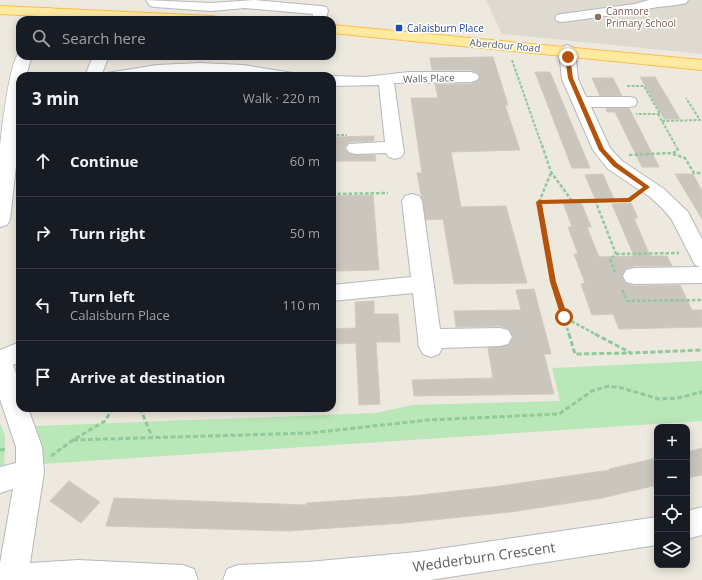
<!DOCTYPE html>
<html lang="en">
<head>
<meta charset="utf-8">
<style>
  body { margin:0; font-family:"Open Sans",sans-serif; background:#242831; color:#f1f3f6 }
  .controls { position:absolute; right:12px; bottom:12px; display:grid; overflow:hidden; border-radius:8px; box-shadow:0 2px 10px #0003 }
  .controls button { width:36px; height:36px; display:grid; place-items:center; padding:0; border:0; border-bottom:1px solid #363941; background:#171b24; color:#f1f3f6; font:20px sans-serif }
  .stop { position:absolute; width:12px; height:12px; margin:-9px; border:3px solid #b45309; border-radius:50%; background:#fff }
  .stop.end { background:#b45309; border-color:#fff; box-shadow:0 1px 4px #0008 }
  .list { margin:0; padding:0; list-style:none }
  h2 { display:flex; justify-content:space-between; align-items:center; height:52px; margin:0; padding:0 16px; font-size:17px }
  h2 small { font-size:13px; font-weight:400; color:#9ea1a6 }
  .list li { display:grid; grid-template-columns:26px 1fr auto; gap:12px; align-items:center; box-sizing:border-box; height:72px; padding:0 16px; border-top:1px solid #363941 }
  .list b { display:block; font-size:15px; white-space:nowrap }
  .list p { margin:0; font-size:13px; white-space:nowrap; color:#9ea1a6 }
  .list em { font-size:13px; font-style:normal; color:#9ea1a6 }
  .icon { flex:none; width:22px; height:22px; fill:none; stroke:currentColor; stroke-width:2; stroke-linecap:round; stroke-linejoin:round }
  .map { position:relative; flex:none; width:702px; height:580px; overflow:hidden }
  .search { position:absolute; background:#171b24; box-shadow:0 2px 10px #0003; left:16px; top:16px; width:320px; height:44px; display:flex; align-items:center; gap:10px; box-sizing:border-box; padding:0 14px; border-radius:12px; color:#9ea1a6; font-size:15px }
  .panel { position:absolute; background:#171b24; box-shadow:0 2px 10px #0003; left:16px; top:72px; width:320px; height:340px; border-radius:12px }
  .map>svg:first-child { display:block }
  .education { fill:#dfdacf }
  .green { fill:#bae7b8 }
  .building { fill:#cac5bd; stroke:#d2cabc }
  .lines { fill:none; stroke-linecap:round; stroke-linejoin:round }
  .minor-casing { stroke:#b5b8bd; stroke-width:2 }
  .major-casing { stroke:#febf46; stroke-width:2 }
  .path-far2 { stroke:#91c89d; stroke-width:2; stroke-dasharray:3 1.5; stroke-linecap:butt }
  .path-far1 { stroke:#91c89d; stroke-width:2.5; stroke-dasharray:3.5 2; stroke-linecap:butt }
  .path { stroke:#91c89d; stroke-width:3; stroke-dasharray:5 2.5; stroke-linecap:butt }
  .minor { fill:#fff; fill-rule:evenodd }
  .major { fill:#ffeaa1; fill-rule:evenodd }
  .route { fill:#b45309 }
  .education-dot { fill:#8d6e63; stroke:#fff; stroke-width:1.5 }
  .transit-dot { fill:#1a4fb4; stroke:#fff; stroke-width:1.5 }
  .labels { text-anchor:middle; stroke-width:3; stroke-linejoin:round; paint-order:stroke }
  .far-education-label { font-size:10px; fill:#785e54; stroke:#fff; text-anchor:start }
  .far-transit-label { font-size:10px; fill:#164399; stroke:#fff; text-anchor:start }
  .far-street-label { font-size:10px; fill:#585d61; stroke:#fff }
  .near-street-label { font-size:14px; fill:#585d61; stroke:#fff }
</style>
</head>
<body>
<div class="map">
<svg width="702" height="580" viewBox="0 0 702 580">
  <rect width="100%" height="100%" fill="#ede9de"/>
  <polygon class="education" points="486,0 702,0 702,54 502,34"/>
  <g class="green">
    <polygon points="702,361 702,421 41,464 35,426 376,413 412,405 560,401 552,368"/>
    <polygon points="0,423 5,436 4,471 0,472"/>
  </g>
  <g class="building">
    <polygon points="493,57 508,105 505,105 520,150 451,152 461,207 506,206 527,283 454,284 443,219 426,220 417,173 422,173 411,98 438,98 435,84 471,84 477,81 480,78 478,73 471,70 432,70 430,58"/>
    <polygon points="535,72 550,72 590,168 572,168"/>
    <polygon points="640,77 655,77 680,119 664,119"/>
    <polygon points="592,78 613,78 622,96 600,96"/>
    <polygon points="606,108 629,108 659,167 642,167 615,112 607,112"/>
    <polygon points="374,136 374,141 349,142 344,148 348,153 355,155 375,155 376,161 332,161 332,137"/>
    <polygon points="603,174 608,186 614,199 595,199 585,175"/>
    <polygon points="675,174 693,174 702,191 702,219"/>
    <polygon points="373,195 379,270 335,271 333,196"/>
    <polygon points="563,202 581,202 591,227 587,227 599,257 634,256 612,204 631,203 638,218 634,218 650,256 667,256 672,266 634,266 626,269 622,275 625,283 634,286 680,285 692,310 702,310 702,327 619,329 613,314 592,315 581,284 585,283 574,254 578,254 568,227 572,227"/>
    <polygon points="534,289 551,354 544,354 554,394 414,396 412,380 493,378 488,348 509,345 513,338 509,329 500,326 456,327 454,311 521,310 516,290"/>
    <polygon points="374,301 374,314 398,314 400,342 376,342 380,404 359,405 356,343 332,344 332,329 356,328 355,302"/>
    <polygon points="702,448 702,475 687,478 687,452"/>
    <polygon points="657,458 657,485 602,498 511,512 403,523 289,531 106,526 114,498 306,505 306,503 412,496 500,486 610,470 609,469"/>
    <polygon points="69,481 100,502 81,523 50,501"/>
  </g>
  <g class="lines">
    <g class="minor-casing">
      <g id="minor">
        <polygon points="146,0 211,3 254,0 321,6 326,7 328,10 326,20 312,20 313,14 245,8 211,11 155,7 150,6"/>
        <path d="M649,0H688L686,3C675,6 663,6 652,8C622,14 592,18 562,22L557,21L555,18L557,15L562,14L635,4Z"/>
        <polygon points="47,8 52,9 54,12 49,20 35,20 42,9"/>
        <polygon points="567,45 572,47 575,50 578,79 586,97 629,97 635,98 637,102 635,106 629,107 591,107 610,148 622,161 664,189 688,212 702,239 702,283 634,284 626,282 623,276 626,270 634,268 700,267 695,265 672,220 663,209 650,197 608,169 593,150 562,79 559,50 562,47"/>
        <path d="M20,52V56H32L26,76H20V130L10,220L7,225L0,227C0,201 0,173 0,147C2,131 9,60 20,52Z"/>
        <polygon points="93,56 109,56 101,76 85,76"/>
        <path d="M200,63L243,65L293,73L295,76C263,76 232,72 200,72C168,73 137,76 105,76L107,73L157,65Z"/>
        <polygon points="409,72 471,72 477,74 479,77 477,80 471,82 394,83 404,153 401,157 395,159 389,157 386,153 355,154 349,152 346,148 349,144 385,142 379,85 332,86 332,76 365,77"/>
        <polygon points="412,194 419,196 422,201 440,329 500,328 508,330 512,337 508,344 500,346 442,348 439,354 431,357 423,354 419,347 413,293 332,301 332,285 411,277 402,201 405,196"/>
        <polygon points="20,342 20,362 13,365 20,384 20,408 28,408 42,447 44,472 30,563 78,560 183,565 194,569 198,580 0,580 0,563 13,489 0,493 0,467 16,463 16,447 0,399 0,350"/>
        <polygon points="702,507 702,535 687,539 687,511"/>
        <polygon points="657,517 657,545 430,580 223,580 227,569 238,565 308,562 417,552"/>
      </g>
    </g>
    <g class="major-casing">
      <g id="major">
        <polygon points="0,6 212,16 217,17 219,20 122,20 0,14"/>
        <polygon points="332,25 702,60 702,70 332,33"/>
      </g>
    </g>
    <g class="path-far2">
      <polyline points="512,60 542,146"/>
      <polyline points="627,86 644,86 660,114 636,114"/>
      <polyline points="658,114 676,146"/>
      <polyline points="662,121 700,120 686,98"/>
      <polyline points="332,135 347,135"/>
    </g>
    <g class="path-far1">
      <polyline points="542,145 551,172 572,201 630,200 634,197"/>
      <polyline points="673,154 685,158 694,173 702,173"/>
      <polyline points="629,155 673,153 678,150 675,145"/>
      <polyline points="332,194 388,193"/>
      <polyline points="595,200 616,254 610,259 615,272"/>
      <polyline points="572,201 539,202 553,282 564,317 597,335"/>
      <polyline points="539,202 551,173"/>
      <polyline points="616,254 679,253"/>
      <polyline points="622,290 627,301 702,300"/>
      <polyline points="564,317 569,335"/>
    </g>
    <g class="path">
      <polyline points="569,334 575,354 631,353"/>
      <polyline points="595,334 631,353 702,350"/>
      <polyline points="140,408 152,437"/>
      <polyline points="73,440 310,433 428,420 559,414 592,391 609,386 622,388 659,399 678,398 702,392"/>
      <polyline points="0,450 7,449"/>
      <polyline points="51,456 73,440 105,421 113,408"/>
    </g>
    <use href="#minor" class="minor"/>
    <use href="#major" class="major"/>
  </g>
  <polygon class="route" points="568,56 570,57 573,78 604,149 617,163 650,187 630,202 542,204 556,282 568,317 564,320 561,317 550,282 536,202 539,200 628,198 643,187 613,166 599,150 568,78 565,57"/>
  <circle class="education-dot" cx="598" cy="17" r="4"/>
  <rect class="transit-dot" x="395" y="24" width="8" height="8" rx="2"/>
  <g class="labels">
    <g class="far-education-label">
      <text x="606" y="15">Canmore<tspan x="606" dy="12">Primary School</tspan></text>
    </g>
    <g class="far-transit-label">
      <text x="407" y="32">Calaisburn Place</text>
    </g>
    <g class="far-street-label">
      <text transform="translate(505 45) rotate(5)" y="4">Aberdour Road</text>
      <text transform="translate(429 78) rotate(-2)" y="4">Walls Place</text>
    </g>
    <g class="near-street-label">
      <text transform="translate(484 557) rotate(-8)" y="5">Wedderburn Crescent</text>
    </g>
  </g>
</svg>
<div class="controls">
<button>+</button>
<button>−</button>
<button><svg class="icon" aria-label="locate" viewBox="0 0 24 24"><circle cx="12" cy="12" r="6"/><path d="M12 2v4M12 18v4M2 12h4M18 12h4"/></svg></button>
<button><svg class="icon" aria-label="layers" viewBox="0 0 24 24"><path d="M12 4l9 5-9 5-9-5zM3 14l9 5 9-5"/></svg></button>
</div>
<div class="stop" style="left:564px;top:317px"></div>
<div class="stop end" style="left:568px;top:57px"></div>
<div class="search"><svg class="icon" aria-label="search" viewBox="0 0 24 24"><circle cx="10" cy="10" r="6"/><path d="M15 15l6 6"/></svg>Search here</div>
<section class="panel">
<h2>3 min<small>Walk · 220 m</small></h2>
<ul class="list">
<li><svg class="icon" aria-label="ahead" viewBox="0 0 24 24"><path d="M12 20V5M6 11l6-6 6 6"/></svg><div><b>Continue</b></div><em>60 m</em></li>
<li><svg class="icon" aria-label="right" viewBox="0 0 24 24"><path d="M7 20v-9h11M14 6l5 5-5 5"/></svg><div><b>Turn right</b></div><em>50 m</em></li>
<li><svg class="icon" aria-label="left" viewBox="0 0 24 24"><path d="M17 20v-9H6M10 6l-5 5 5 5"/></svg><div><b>Turn left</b><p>Calaisburn Place</p></div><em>110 m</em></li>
<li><svg class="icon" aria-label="arrive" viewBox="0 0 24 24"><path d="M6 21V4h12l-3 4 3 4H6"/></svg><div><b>Arrive at destination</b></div></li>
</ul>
</section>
</div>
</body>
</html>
